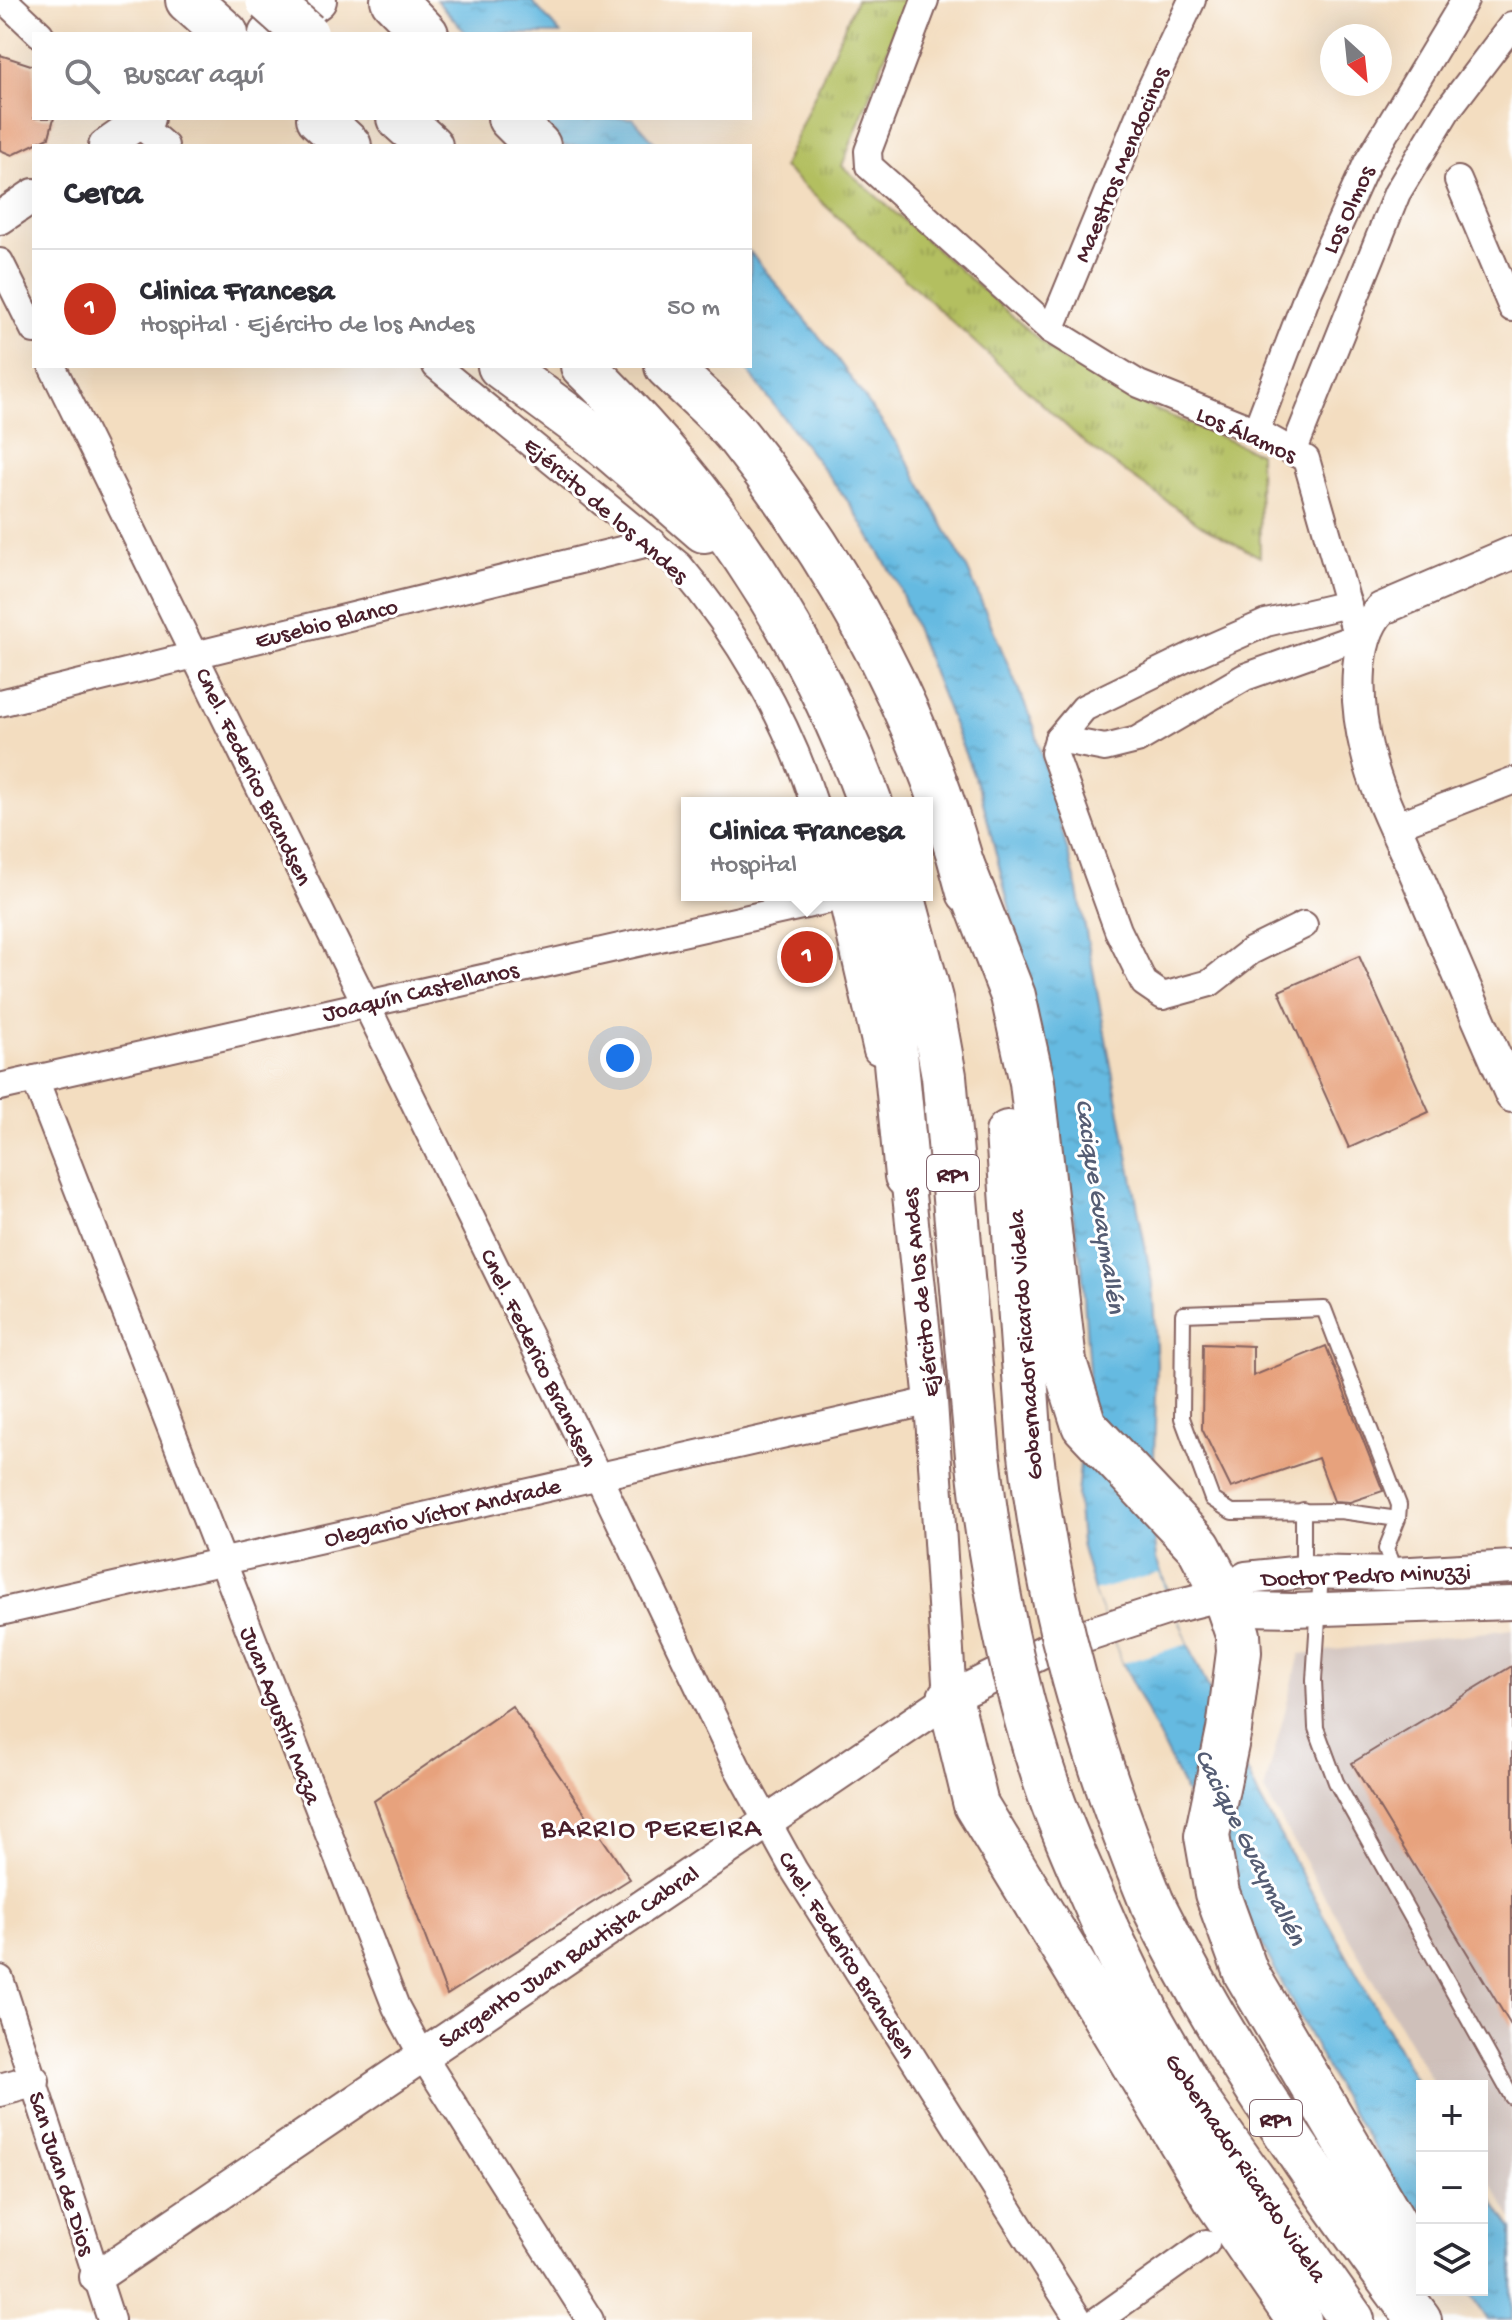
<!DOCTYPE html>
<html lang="es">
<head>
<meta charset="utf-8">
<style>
  body { margin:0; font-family:"Gochi Hand",sans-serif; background:#f2f2f3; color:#2b2b33 }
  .controls { position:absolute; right:24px; bottom:24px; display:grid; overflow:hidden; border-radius:0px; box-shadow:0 8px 32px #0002 }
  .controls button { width:72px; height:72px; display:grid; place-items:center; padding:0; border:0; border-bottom:2px solid #e1e1e2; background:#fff; color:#2b2b33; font:40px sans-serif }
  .compass { position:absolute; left:1320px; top:24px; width:72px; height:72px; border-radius:50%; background:#fff; box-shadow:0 8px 32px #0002; rotate:153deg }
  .you { position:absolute; left:620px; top:1058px; width:28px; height:28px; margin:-20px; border:6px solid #fff; border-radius:50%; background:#1a73e8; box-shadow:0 0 0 12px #1a73e833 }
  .badge { display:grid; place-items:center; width:52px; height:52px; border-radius:50%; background:#c8321e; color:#fff; font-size:26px; font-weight:700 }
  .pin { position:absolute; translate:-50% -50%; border:4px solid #fff; box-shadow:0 2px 8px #0006 }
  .popup { position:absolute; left:681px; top:797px; width:252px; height:104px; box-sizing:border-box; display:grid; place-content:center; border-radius:0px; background:#fff; filter:drop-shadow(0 2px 6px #0005); font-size:26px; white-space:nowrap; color:#7c7c81 }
  .popup b { font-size:30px; color:#2b2b33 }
  .popup::after { content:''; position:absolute; left:50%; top:100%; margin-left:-16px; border:16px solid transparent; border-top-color:#fff }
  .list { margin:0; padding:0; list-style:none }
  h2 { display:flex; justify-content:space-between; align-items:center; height:104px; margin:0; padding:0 32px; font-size:34px }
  h2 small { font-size:26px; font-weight:400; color:#7c7c81 }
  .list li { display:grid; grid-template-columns:52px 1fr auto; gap:24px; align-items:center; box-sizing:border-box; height:120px; padding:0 32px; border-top:2px solid #e1e1e2 }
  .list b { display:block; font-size:30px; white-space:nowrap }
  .list p { margin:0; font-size:26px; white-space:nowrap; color:#7c7c81 }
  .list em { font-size:26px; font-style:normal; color:#7c7c81 }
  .icon { flex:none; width:44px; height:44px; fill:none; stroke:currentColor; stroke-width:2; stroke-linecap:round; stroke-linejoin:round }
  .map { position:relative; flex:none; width:1512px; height:2320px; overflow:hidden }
  .search { position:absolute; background:#fff; box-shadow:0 8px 32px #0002; left:32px; top:32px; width:720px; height:88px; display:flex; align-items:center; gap:20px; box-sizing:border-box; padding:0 28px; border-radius:0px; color:#7c7c81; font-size:30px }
  .panel { position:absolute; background:#fff; box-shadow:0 8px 32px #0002; left:32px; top:144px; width:720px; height:224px; border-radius:0px }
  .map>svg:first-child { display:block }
  .industrial { fill:#cfc0ba }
  .grass { fill:url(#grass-tufts); stroke:#7e6f46; stroke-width:2 }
  .water { fill:url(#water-ripples); stroke:#586c86; stroke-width:2 }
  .pier { fill:#f3ddc0 }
  .building { fill:#e7a27d }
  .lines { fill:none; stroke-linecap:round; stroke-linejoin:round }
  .service-casing { stroke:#85625f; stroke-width:18 }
  .minor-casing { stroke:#85625f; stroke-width:30 }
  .tertiary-casing { stroke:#85625f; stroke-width:36 }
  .secondary-casing { stroke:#85625f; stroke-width:42 }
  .motorway-casing { stroke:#85625f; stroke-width:48 }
  .service { stroke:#fff; stroke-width:14 }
  .minor { stroke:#fff; stroke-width:26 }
  .tertiary { stroke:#fff; stroke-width:32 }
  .secondary { stroke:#fff; stroke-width:38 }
  .motorway { stroke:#fff; stroke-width:44 }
  .motorway-bridge-casing { stroke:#85625f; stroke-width:48; stroke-linecap:butt }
  .motorway-bridge { stroke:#fff; stroke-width:44 }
  .labels { text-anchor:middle; stroke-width:6; stroke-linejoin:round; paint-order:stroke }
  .shield { fill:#fff; stroke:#80626b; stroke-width:2 }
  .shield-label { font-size:22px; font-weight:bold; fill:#4a1f2b }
  .street-label { font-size:24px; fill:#4a1f2b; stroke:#fff }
  .water-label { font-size:26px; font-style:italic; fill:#555d74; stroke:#fff }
  .quarter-label { font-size:28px; letter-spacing:2px; fill:#4a1f2b; stroke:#fff }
</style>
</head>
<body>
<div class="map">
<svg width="1512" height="2320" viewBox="0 0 1512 2320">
  <defs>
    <pattern id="grass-tufts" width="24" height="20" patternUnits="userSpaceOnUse" patternTransform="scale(2)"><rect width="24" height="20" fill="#b3bf61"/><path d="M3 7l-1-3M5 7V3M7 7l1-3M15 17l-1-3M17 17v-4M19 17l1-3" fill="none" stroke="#949b50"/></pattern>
    <pattern id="water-ripples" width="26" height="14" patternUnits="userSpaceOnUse" patternTransform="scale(2)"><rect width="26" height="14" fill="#65bae1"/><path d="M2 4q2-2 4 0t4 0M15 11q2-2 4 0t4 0" fill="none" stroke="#599fc1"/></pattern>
  </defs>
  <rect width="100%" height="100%" fill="#fff"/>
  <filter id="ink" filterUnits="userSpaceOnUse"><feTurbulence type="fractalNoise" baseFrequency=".0125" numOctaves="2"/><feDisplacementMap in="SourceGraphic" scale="16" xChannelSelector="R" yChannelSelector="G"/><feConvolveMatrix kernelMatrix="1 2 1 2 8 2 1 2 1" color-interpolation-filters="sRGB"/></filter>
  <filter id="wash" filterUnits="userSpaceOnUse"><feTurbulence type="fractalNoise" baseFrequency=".006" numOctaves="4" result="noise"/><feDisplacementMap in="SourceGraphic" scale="32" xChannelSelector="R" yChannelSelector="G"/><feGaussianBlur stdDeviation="1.8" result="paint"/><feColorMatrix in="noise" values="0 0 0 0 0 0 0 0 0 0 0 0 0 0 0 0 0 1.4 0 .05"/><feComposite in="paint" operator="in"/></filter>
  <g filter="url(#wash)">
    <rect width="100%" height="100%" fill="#f3ddc0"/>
    <polygon class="industrial" points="1512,1629 1512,2219 1482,2167 1482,2086 1435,2086 1264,1791 1300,1654"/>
    <polygon class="grass" points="856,0 907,0 842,166 1061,359 1135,401 1259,453 1260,557 1202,526 1087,445 783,167"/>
    <g class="water">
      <polygon points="436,0 531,0 561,34 467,34"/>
      <polygon points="540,118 633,118 658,146 564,146"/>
      <polygon points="750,252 836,357 904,454 968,570 1034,726 1078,890 1152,1283 1157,1363 1152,1520 1156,1559 1188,1644 1260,1799 1422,2092 1422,2222 1340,2094 1230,1883 1123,1663 1094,1591 1081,1544 1077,1495 1089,1372 1082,1267 1041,1034 981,794 897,582 850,504 744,366 750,366"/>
      <polygon points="1482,2184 1512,2229 1512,2320 1488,2320 1468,2290 1482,2290"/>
    </g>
    <polygon class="pier" points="1159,1573 1188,1644 1123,1663 1094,1591"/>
    <g id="blocks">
      <g class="building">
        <polygon points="0,55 34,66 34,118 54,118 49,137 12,155 0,150"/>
        <polygon points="1359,956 1429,1112 1349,1148 1279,991"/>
        <polygon points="1203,1344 1253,1346 1253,1376 1326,1346 1383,1491 1350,1502 1334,1501 1318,1458 1231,1488 1202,1429"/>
        <polygon points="1512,1666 1512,2027 1352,1763"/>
        <polygon points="512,1706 630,1879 447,1995 374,1801"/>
      </g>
    </g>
  </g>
  <g filter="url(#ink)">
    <use href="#blocks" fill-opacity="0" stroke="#85625f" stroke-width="2"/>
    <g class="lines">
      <g class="service-casing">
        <g id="service">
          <polyline points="1303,1572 1303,1510"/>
          <polyline points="1321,1573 1314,1680 1316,1728 1336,1782 1512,2097"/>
          <polyline points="1395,1573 1386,1549 1398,1519 1399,1505 1324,1309 1183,1314 1182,1418 1212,1499 1232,1512 1340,1511 1398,1519"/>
        </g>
      </g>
      <g class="minor-casing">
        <g id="minor">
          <polyline points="4,0 40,34"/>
          <polyline points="925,0 868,151 869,166 1051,330 1139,384 1256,431 1306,459 1362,655"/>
          <polyline points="132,118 165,146"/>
          <polyline points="1458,180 1512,308"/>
          <polyline points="0,262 34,330"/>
          <polyline points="1051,330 1148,94 1192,0"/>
          <polyline points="52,366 598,1476 737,1767 794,1870 1079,2320"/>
          <path d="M436,366L679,565C737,633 787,718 814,803"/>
          <polyline points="1256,431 1309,291 1367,163 1465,0"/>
          <polyline points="1294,450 1397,193 1446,112 1512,25"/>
          <polyline points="1348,604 1266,623 1191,656 1084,708 1058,739 1105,748 1137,740 1245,677 1357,637"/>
          <polyline points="0,703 653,542"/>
          <polyline points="1058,739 1054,753 1118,930 1144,983 1163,996 1210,983 1251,951 1304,925"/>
          <polyline points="1395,826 1512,781"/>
          <polyline points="841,895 877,1051"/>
          <polyline points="35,1079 396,2007 422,2055 590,2320"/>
          <polyline points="0,1087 841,897"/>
          <polyline points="0,1612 931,1401"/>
          <polyline points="0,1979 111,2320"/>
          <polyline points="1098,2320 1206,2243"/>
        </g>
      </g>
      <g class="tertiary-casing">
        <g id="tertiary">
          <polyline points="105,146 138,123"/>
          <polyline points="0,218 34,195"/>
          <path d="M1512,553L1381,609C1350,641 1357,711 1367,751C1377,794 1399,835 1417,876C1448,949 1480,1023 1512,1096"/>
          <polyline points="907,1176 931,1401 950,1698"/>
          <polyline points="1224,1594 1249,1609 1292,1610 1512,1603"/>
          <polyline points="0,2090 33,2081"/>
          <polyline points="96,2277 950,1698 1061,1643 1172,1607 1224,1594 1246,1578 1303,1572 1395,1574 1512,1567"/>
        </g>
      </g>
      <g class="secondary-casing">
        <g id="secondary">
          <polyline points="268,34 317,0"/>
          <polyline points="138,123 145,118"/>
        </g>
      </g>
      <g class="motorway-casing">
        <g id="motorway">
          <polyline points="188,0 226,34"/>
          <polyline points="393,0 426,34"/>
          <polyline points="319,118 349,146"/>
          <polyline points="399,118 430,146"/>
          <polyline points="510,118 538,146"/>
          <polyline points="500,366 600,440 704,530"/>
          <path d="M583,366C712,490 809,635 870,803"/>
          <path d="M667,366C691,390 719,412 740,439C847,574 926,724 969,892"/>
          <polyline points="962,865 1013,996 1032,1082 1064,1362 1084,1425 1199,1547 1224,1594 1238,1635 1239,1652 1229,1730 1207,1836 1217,1893 1246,1973 1422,2271"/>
          <polyline points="872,895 889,990 907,1176"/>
          <polyline points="902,895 930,999 944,1076 978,1456"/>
          <polyline points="1008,1133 1030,1446"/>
          <polyline points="950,1698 976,1805 1217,2201 1299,2320"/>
          <path d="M1152,1903C1226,2052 1320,2187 1419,2320"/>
          <polyline points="1106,1928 1149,2017 1198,2102 1352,2320"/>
        </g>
      </g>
      <use href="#service" class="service"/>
      <use href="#minor" class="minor"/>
      <use href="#tertiary" class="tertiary"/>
      <use href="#secondary" class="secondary"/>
      <use href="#motorway" class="motorway"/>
      <g class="motorway-bridge-casing">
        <g id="motorway-bridge">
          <polyline points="268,0 306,34"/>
          <path d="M1030,1446C1047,1606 1091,1754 1152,1903"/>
          <path d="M978,1456C991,1572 1012,1686 1051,1797C1067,1842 1087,1884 1106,1928"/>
        </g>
      </g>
      <use href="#motorway-bridge" class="motorway-bridge"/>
    </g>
  </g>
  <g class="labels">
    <g class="shield">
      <rect x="927" y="1155" width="52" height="36" rx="6"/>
      <rect x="1250" y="2100" width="52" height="36" rx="6"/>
    </g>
    <g class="shield-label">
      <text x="953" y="1181">RP1</text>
      <text x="1276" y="2126">RP1</text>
    </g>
    <g class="street-label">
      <text transform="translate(1120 164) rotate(-67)" y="8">Maestros Mendocinos</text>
      <text transform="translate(1347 209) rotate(-65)" y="8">Los Olmos</text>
      <text transform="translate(1247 433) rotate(24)" y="8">Los Álamos</text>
      <text transform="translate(607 509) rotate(41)" y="8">Ejército de los Andes</text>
      <text transform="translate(326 622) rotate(-14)" y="8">Eusebio Blanco</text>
      <text transform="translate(255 776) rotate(64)" y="8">Cnel. Federico Brandsen</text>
      <text transform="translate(420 990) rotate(-13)" y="8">Joaquín Castellanos</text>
      <text transform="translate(919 1293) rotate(-96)" y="8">Ejército de los Andes</text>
      <text transform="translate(1024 1345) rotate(-94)" y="8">Gobernador Ricardo Videla</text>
      <text transform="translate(540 1357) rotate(64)" y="8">Cnel. Federico Brandsen</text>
      <text transform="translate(442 1511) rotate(-13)" y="8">Olegario Víctor Andrade</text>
      <text transform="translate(1366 1574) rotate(-2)" y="8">Doctor Pedro Minuzzi</text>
      <text transform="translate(282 1715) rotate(69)" y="8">Juan Agustín Maza</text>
      <text transform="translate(848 1954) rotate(58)" y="8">Cnel. Federico Brandsen</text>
      <text transform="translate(568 1956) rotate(-34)" y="8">Sargento Juan Bautista Cabral</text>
      <text transform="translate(1247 2167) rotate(56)" y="8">Gobernador Ricardo Videla</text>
      <text transform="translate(63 2173) rotate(72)" y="8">San Juan de Dios</text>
    </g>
    <g class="water-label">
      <text transform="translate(1102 1206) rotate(81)" y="9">Cacique Guaymallén</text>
      <text transform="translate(1252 1846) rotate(63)" y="9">Cacique Guaymallén</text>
    </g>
    <g class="quarter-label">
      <text x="652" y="1836">BARRIO PEREIRA</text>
    </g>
  </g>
</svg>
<div class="controls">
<button>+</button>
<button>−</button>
<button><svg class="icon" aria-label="layers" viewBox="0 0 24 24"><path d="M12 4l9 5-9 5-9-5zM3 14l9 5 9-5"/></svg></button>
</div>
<svg class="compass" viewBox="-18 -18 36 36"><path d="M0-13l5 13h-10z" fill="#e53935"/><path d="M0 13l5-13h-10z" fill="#7c7c81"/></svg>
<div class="you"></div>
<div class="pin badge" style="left:807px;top:957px">1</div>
<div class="popup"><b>Clinica Francesa</b>Hospital</div>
<div class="search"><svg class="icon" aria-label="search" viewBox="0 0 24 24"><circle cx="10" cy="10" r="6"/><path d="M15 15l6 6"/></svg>Buscar aquí</div>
<section class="panel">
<h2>Cerca<small></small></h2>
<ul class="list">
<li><span class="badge">1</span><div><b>Clinica Francesa</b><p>Hospital · Ejército de los Andes</p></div><em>50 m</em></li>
</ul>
</section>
</div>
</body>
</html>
